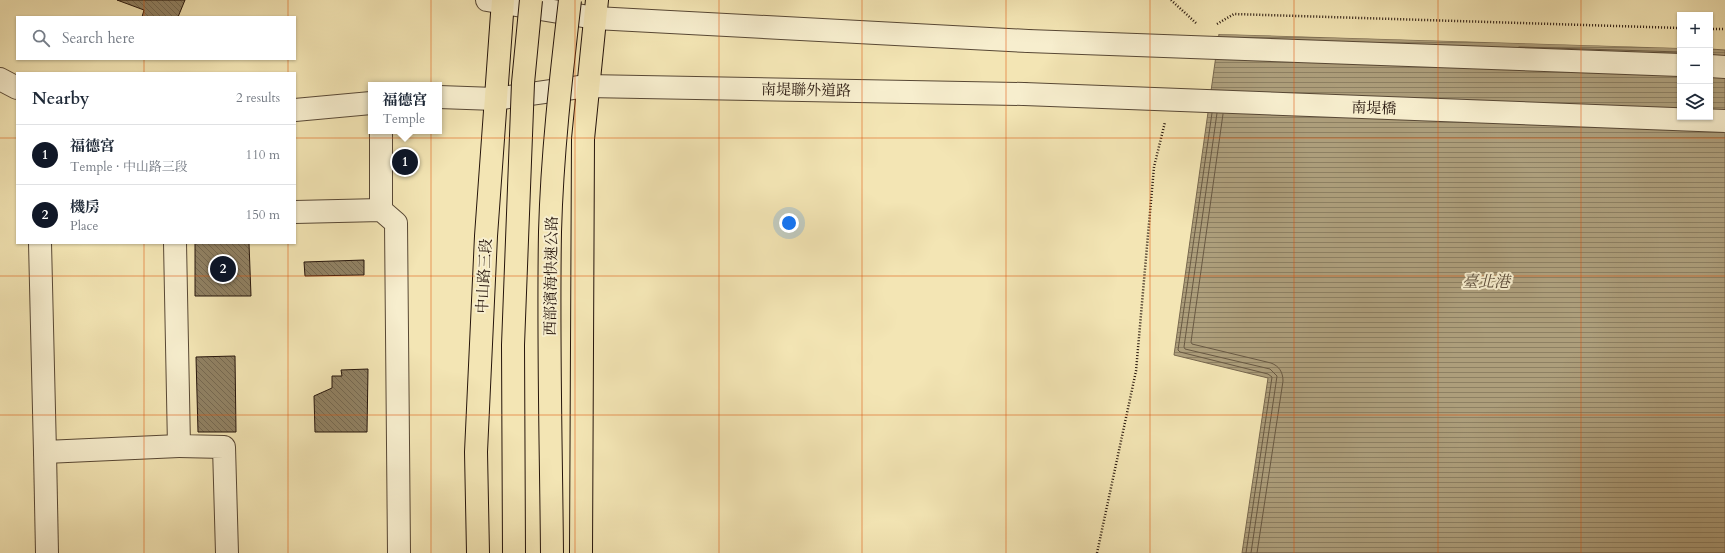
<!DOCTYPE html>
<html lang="en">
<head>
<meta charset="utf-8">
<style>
  body { margin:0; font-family:Cardo,"Noto Serif TC",serif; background:#f2f2f3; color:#1f2937 }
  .controls { position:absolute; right:12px; top:12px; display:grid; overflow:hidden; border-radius:0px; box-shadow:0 1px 3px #0004 }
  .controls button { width:36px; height:36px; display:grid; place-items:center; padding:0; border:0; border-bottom:1px solid #e0e1e3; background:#fff; color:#1f2937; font:20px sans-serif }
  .you { position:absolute; left:789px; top:223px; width:14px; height:14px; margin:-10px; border:3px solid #fff; border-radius:50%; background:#1a73e8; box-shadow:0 0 0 6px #1a73e833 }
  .badge { display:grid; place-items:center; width:26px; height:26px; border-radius:50%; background:#111827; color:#fff; font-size:13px; font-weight:700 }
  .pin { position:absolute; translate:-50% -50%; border:2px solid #fff; box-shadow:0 1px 4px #0006 }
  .popup { position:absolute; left:368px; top:82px; width:74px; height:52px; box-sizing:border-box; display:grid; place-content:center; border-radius:0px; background:#fff; filter:drop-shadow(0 1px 3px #0005); font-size:13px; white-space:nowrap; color:#747a83 }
  .popup b { font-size:15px; color:#1f2937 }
  .popup::after { content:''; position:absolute; left:50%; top:100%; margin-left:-8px; border:8px solid transparent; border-top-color:#fff }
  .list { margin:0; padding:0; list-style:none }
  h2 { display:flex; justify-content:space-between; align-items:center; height:52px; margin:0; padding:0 16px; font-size:17px }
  h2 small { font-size:13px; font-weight:400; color:#747a83 }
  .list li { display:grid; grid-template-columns:26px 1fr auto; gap:12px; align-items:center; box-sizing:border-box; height:60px; padding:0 16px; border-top:1px solid #e0e1e3 }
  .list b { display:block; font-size:15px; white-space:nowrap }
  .list p { margin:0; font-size:13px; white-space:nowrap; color:#747a83 }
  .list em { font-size:13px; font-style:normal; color:#747a83 }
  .icon { flex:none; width:22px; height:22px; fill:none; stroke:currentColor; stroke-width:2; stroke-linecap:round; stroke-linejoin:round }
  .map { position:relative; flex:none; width:1725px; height:553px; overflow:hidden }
  .search { position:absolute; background:#fff; box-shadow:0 1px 3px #0004; left:16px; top:16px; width:280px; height:44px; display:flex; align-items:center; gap:10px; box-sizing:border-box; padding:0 14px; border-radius:0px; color:#747a83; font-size:15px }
  .panel { position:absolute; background:#fff; box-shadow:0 1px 3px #0004; left:16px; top:72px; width:280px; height:172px; border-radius:0px }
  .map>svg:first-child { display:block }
  .water { fill:url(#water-rules); stroke:#77674e }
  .pier { fill:#f3e5b4 }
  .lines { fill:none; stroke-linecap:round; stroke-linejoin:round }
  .shore { stroke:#695943; stroke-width:1 }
  .building { fill:url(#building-back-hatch); stroke:#25140b }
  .minor-casing { stroke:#584835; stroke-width:24 }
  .major-casing { stroke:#25140b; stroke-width:24 }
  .path { stroke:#25140b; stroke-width:2.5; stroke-dasharray:1 2; stroke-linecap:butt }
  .minor { stroke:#f7eece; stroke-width:22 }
  .major { stroke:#f3e5b4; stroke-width:22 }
  .minor-bridge-casing { stroke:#584835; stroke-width:24; stroke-linecap:butt }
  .highway-bridge-casing { stroke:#25140b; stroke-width:24; stroke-linecap:butt }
  .minor-bridge { stroke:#f7eece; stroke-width:22 }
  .highway-bridge { stroke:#f3e5b4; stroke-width:22 }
  .grid { fill:none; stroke:#de560c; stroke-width:1; stroke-opacity:0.55 }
  .labels { text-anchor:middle; stroke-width:4; stroke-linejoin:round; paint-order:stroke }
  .street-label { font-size:15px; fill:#25140b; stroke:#f7eece }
  .water-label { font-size:16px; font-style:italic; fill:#5b4b38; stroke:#f7eece }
</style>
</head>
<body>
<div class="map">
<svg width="1725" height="553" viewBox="0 0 1725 553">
  <defs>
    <pattern id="water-rules" width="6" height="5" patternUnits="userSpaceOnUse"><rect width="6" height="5" fill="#ad9e7b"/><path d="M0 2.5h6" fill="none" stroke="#8d8063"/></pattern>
    <pattern id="building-back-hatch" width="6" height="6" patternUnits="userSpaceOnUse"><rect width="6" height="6" fill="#908163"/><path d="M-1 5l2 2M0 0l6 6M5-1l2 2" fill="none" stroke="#756850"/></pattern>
  </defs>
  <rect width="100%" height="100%" fill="#f3e5b4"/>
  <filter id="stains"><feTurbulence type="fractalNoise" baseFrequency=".005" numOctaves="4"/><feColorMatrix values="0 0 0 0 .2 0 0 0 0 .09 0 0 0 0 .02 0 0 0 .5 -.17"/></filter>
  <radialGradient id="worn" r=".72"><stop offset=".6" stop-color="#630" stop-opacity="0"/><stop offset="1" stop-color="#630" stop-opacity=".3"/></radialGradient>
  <polygon class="water" points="1219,34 1680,48 1680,117 1710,117 1710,49 1725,50 1725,553 1242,553 1268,378 1174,355"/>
  <polygon class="pier" points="1219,32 1680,46 1680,48 1219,34"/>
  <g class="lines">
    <g class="shore">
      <polyline points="1519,47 1680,52"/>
      <polyline points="1212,113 1178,350 1180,352 1268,374 1272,377 1246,553"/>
      <polyline points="1217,113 1184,347 1185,349 1270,369 1277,376 1251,553"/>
      <path d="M1223,114L1191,342L1192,344L1271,363C1279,366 1283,372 1283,381L1257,553"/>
    </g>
  </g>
  <g class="building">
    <polygon points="117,0 185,0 178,17 142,17 144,10"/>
    <polygon points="195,243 249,243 251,296 195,296"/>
    <polygon points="364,260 364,275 305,276 304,262"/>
    <polygon points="235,356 236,432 198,432 196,357"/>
    <polygon points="368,369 367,432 315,432 314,396 332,388 332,376 342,376 341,370"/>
  </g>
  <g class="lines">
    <g class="minor-casing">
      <g id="minor">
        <polyline points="487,0 595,18 1028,41"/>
        <polyline points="1710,66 1725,67"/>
        <polyline points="0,79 17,88"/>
        <polyline points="439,97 495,99 587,86 1024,94"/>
        <polyline points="295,110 371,103"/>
        <polyline points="381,210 381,131"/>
        <polyline points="295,212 381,210 396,223 399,553"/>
        <polyline points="40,243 45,452 179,446"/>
        <polyline points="175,243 179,446 224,447 227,553"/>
        <polyline points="45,452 47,553"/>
      </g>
    </g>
    <g class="major-casing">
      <g id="major">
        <polyline points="478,553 476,452 486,236 503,0"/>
        <polyline points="581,553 583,139 597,0"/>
      </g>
    </g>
    <g class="path">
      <polyline points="1171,0 1196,23"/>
      <polyline points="1217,24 1234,14 1680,28"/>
      <polyline points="1710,29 1725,29"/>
      <polyline points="1097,553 1136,371 1154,167 1165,122"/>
    </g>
    <use href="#minor" class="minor"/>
    <use href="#major" class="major"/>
    <g class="minor-bridge-casing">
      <g id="minor-bridge">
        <polyline points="1028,41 1680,65"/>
        <polyline points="1024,94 1725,121"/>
      </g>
    </g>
    <g class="highway-bridge-casing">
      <g id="highway-bridge">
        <polyline points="514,553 513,345 523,83 531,0"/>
        <path d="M552,553C551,446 548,339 550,232C552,155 561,77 570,0"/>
      </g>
    </g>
    <use href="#minor-bridge" class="minor-bridge"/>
    <use href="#highway-bridge" class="highway-bridge"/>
  </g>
  <path class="grid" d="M144,0V17M288,0V17M431,0V553M575,0V553M719,0V553M862,0V553M1006,0V553M1150,0V553M1294,0V553M1438,0V553M1581,0V553M144,59V73M288,59V73M0,138H17M295,138H1725M144,243V553M288,243V553M0,276H1725M0,415H1725"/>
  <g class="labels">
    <g class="street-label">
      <text transform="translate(806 90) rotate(1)" y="5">南堤聯外道路</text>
      <text transform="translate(1374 108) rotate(2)" y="5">南堤橋</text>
      <text transform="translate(484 276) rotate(-87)" y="5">中山路三段</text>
      <text transform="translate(551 276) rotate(-89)" y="5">西部濱海快速公路</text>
    </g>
    <g class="water-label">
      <text x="1486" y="287">臺北港</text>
    </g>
  </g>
  <rect width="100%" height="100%" filter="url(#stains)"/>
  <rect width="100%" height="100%" fill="url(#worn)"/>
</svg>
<div class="controls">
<button>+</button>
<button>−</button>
<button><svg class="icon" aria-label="layers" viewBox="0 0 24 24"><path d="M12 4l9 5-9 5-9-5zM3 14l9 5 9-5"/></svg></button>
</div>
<div class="you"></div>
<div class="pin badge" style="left:405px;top:162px">1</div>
<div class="popup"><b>福德宮</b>Temple</div>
<div class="pin badge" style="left:223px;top:269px">2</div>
<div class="search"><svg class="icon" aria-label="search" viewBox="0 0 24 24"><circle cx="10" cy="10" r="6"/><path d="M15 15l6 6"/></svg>Search here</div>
<section class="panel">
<h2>Nearby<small>2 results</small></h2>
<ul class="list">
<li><span class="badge">1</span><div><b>福德宮</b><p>Temple · 中山路三段</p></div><em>110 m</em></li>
<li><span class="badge">2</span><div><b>機房</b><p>Place</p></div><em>150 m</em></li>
</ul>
</section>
</div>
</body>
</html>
